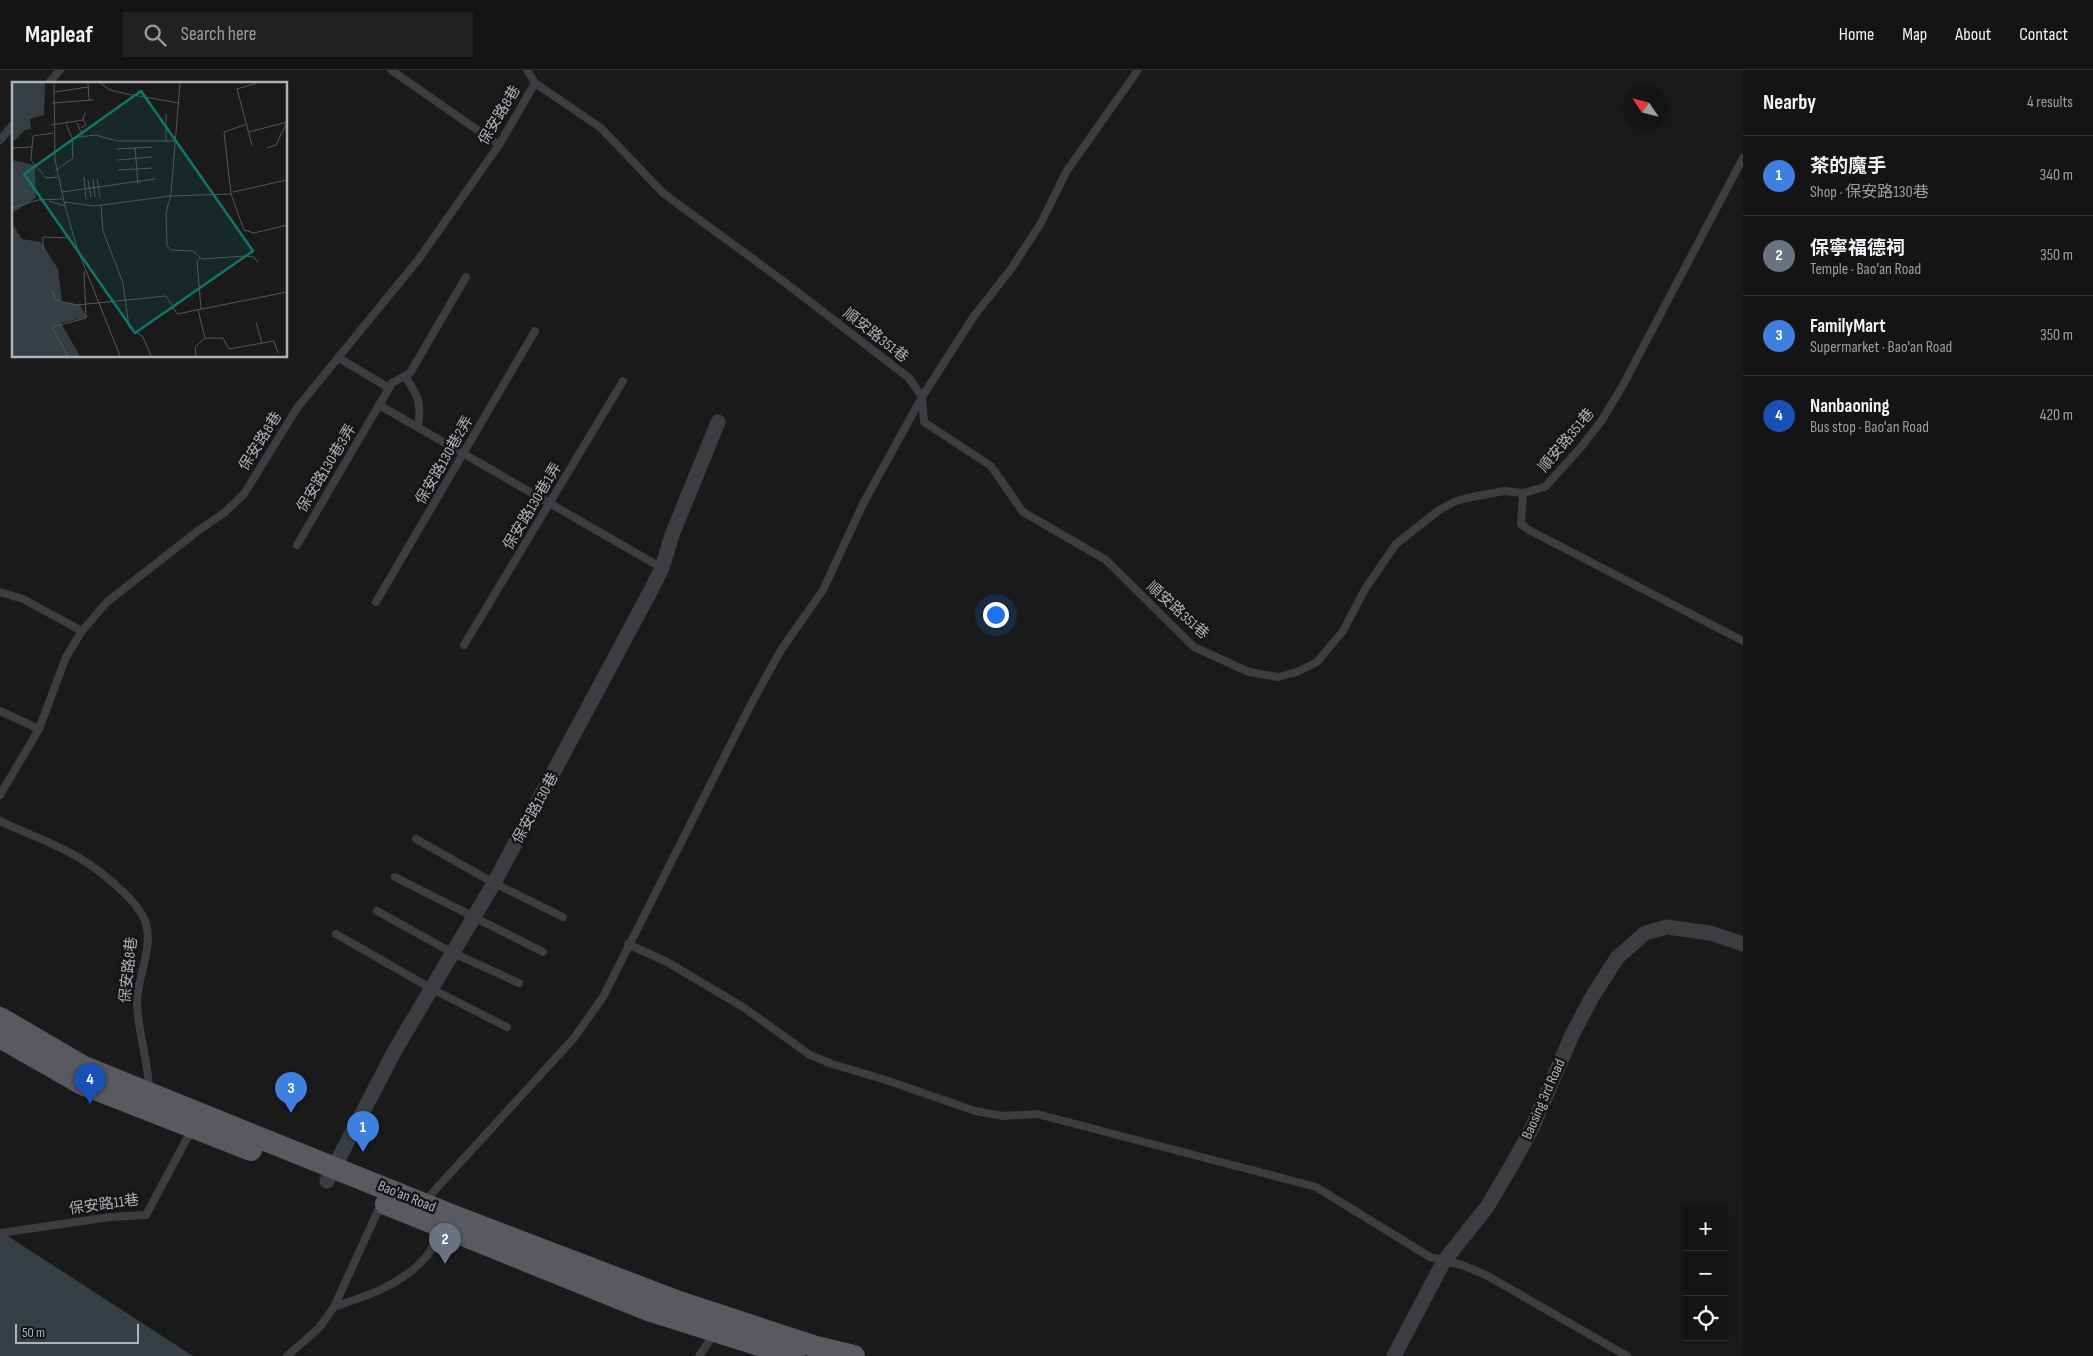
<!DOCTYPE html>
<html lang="en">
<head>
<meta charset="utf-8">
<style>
  body { margin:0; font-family:"Sofia Sans Condensed","Noto Sans TC",sans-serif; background:#212122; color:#f1f3f6 }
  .controls { position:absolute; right:15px; bottom:15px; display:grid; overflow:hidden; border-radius:0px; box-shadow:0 2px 12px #0003 }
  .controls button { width:45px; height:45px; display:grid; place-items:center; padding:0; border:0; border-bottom:1px solid #333334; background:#141414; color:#f1f3f6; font:25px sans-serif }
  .compass { position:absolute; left:1623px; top:15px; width:45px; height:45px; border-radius:50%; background:#141414; box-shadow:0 2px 12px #0003; rotate:305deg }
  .scale { position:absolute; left:15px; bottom:12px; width:124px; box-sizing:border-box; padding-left:5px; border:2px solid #aeb3b9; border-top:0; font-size:14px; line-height:18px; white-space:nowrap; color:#aeb3b9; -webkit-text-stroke:4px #151516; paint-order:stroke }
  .you { position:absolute; left:995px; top:544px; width:18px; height:18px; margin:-12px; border:4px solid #fff; border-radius:50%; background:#1a73e8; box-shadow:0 0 0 8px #1a73e833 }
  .badge { display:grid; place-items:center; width:32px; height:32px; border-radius:50%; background:#7c3aed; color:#fff; font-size:16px; font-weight:700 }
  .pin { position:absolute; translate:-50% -41px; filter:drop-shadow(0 1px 2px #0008) }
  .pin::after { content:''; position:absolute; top:26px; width:18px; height:15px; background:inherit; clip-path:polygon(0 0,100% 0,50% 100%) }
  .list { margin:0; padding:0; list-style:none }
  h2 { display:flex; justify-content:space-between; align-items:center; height:65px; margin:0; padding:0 20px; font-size:21px }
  h2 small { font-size:16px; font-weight:400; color:#9d9ea0 }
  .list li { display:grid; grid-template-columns:32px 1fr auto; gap:15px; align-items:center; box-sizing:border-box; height:80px; padding:0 20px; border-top:1px solid #333334 }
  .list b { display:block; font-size:19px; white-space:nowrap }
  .list p { margin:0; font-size:16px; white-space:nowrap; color:#9d9ea0 }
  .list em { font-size:16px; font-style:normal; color:#9d9ea0 }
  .icon { flex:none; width:28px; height:28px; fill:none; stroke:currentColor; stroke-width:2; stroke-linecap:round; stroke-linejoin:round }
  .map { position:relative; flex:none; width:1743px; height:1286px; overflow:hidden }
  header { display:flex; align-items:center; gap:30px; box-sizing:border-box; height:70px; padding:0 25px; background:#141414; border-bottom:1px solid #333334 }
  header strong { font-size:24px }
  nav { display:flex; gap:28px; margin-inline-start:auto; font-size:18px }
  .search { width:350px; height:45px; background:#212122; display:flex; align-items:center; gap:12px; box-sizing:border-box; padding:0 18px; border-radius:0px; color:#9d9ea0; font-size:19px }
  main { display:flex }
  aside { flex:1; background:#141414 }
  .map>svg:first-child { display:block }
  .water { fill:#353e43 }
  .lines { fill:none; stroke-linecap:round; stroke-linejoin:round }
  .service { stroke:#3b3d40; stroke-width:8 }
  .minor { stroke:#3b3d40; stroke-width:15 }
  .primary { stroke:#585a5f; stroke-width:22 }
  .labels { text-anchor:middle; stroke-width:5; stroke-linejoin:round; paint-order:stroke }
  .street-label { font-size:15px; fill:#aeb3b9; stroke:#151516 }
  .inset-road { fill:none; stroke:#55575a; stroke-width:1 }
  .view { fill:#0f766e; fill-opacity:0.15; stroke:#0f766e; stroke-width:2.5 }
  .inset-edge { fill:none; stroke:#aeb3b9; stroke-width:2.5 }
</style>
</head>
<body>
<header>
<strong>Mapleaf</strong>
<div class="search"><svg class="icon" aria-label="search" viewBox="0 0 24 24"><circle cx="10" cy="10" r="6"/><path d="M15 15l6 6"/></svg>Search here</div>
<nav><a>Home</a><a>Map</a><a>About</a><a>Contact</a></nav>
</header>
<main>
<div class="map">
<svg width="1743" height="1286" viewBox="0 0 1743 1286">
  <rect width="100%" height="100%" fill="#1a1a1b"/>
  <polygon class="water" points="0,1161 193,1286 0,1286"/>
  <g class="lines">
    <g class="service">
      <polyline points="391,0 499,75"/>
      <polyline points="527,0 535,13 601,58 663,123 783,211 909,308 922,327 924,352 991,396 1023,442 1106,490 1194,577 1249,602 1278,607 1297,602 1317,592 1343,561 1365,519 1396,474 1439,440 1456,431 1467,428 1504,421 1523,423 1545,417 1582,376 1602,350 1623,315 1743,88"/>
      <polyline points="48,14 60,0"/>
      <polyline points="0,70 14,54"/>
      <polyline points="339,288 389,318"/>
      <path d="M405,306C418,326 422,333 418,357"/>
      <polyline points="379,335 662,498"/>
      <polyline points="1523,423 1521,454 1529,460 1743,571"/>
      <polyline points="297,475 392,313 410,303 466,207"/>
      <polyline points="0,522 23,529 82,561"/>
      <polyline points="376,532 535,261"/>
      <polyline points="464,575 623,311"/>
      <polyline points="0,641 39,659"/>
      <polyline points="0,725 39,659 66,587 82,561 107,532 199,460 224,443 244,424 297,338 418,190 499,75 535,13"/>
      <path d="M0,751C25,763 52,772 76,786C97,798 140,831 146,854C153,879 137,908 137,933C138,964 148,988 149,1019"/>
      <polyline points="416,769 494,813 563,847"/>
      <polyline points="395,807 543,882"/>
      <polyline points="377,841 451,882 519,913"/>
      <polyline points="336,864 432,919 507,957"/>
      <polyline points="628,874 667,892 743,937 810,985 832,994 886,1010 975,1041 1003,1046 1037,1044 1316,1117 1430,1187 1462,1195 1486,1205 1627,1286"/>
      <polyline points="424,1132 574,968 603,927 750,636 781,580 823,520 863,434 922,327 974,246 1011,199 1041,153 1066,102 1138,0"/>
      <polyline points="0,1163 110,1147 146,1145 192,1059"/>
      <path d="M334,1237C367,1226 403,1214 426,1187C432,1179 437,1169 443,1160"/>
      <polyline points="287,1286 319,1258 334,1237 382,1132"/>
      <polyline points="699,1286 714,1264"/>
    </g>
    <g class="minor">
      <polyline points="327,1111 394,982 494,813 650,522 662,498 672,465 718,352"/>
      <polyline points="1394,1286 1444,1191 1487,1137 1513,1093 1532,1058 1572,965 1592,927 1617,888 1645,863 1667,857 1710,863 1743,874"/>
    </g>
    <g class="primary">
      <polyline points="0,948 84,997 451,1145 679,1232 816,1277 854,1286"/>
      <polyline points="0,967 82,1014 251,1080"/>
      <polyline points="386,1134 648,1240 794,1286"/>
    </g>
  </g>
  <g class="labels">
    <g class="street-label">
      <text transform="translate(499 45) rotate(-59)" y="5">保安路8巷</text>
      <text transform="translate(876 265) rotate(38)" y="5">順安路351巷</text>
      <text transform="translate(1566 370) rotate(-50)" y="5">順安路351巷</text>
      <text transform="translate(260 371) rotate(-58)" y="5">保安路8巷</text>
      <text transform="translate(444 390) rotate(-60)" y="5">保安路130巷2弄</text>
      <text transform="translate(326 398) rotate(-59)" y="5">保安路130巷3弄</text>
      <text transform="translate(532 436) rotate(-59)" y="5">保安路130巷1弄</text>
      <text transform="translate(1178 540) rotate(42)" y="5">順安路351巷</text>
      <text transform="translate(535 738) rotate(-61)" y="5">保安路130巷</text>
      <text transform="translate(128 900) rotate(-84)" y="5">保安路8巷</text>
      <text transform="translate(1543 1029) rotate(-66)" y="5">Baosing 3rd Road</text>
      <text transform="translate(407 1126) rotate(22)" y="5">Bao'an Road</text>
      <text transform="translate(104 1134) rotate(-8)" y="5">保安路11巷</text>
    </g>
  </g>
  <g transform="translate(12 12)">
    <rect width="275" height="275" fill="#1a1a1b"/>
    <path d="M0,1H33L32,33L18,37L19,47L13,48L3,58H0ZM0,78L23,83L24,116L0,131ZM0,141L10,157L29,160L46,187L50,220L68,223L75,235L49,241L68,274H0Z" fill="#353e43"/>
    <path class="inset-road" d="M42,1L43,78L53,124L65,166L108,274M76,1L77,18M88,1L98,8L115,12L167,21M168,1L159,112L154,131L155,164L159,168L181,169L190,177L233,174L242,175L246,181M42,10L76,5M40,21L81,18M154,32V60M65,41L71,55M39,43L71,38M69,46L74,43L71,37L73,31M237,50L275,40M41,51L21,54L19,78L34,96L45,95M60,56L83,53L106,59H162M240,63L225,7L245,1M123,65L126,102M0,66L20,65M255,66L264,63L275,40M105,67L140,65M105,78L140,75M106,88L141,86M43,89L61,76L60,56L54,42M72,95L74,117M81,97L83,115M85,97L88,115M76,98L79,115M50,110L143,97M221,110L275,98M219,112L212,50L235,42M37,119L53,124M52,120L83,124L158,114L219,112L232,148L242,151L275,143M89,123L91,149L111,201L117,245L131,255L139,274M0,126L26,118L50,117M31,169V155L59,156M188,176L185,179L189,227M40,208L43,218L65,223L154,214L165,232L275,210M244,240L250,261M193,256H211L217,267L262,259L266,271M56,274L40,245L74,236L72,189M184,274L183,265L193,256L186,228"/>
    <path class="view" d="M129,9L241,169L123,251L12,92Z"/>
    <rect width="275" height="275" class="inset-edge"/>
  </g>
</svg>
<div class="controls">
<button>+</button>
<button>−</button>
<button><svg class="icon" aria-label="locate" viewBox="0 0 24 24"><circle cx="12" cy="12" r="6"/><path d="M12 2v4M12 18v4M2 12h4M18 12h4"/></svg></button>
</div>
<svg class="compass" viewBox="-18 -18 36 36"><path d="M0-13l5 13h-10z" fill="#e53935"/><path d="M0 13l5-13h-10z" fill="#9d9ea0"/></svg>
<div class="scale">50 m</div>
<div class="you"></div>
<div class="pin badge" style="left:363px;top:1082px;background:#3f7fe0">1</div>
<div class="pin badge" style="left:445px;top:1194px;background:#6b7280">2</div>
<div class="pin badge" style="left:291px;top:1043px;background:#3f7fe0">3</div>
<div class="pin badge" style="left:90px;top:1034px;background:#1a4fb4">4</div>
</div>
<aside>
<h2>Nearby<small>4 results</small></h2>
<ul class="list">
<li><span class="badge" style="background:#3f7fe0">1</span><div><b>茶的魔手</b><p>Shop · 保安路130巷</p></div><em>340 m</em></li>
<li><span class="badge" style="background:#6b7280">2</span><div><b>保寧福德祠</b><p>Temple · Bao'an Road</p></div><em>350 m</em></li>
<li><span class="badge" style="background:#3f7fe0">3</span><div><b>FamilyMart</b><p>Supermarket · Bao'an Road</p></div><em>350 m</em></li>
<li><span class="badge" style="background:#1a4fb4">4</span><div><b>Nanbaoning</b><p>Bus stop · Bao'an Road</p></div><em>420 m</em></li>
</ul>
</aside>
</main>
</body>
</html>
